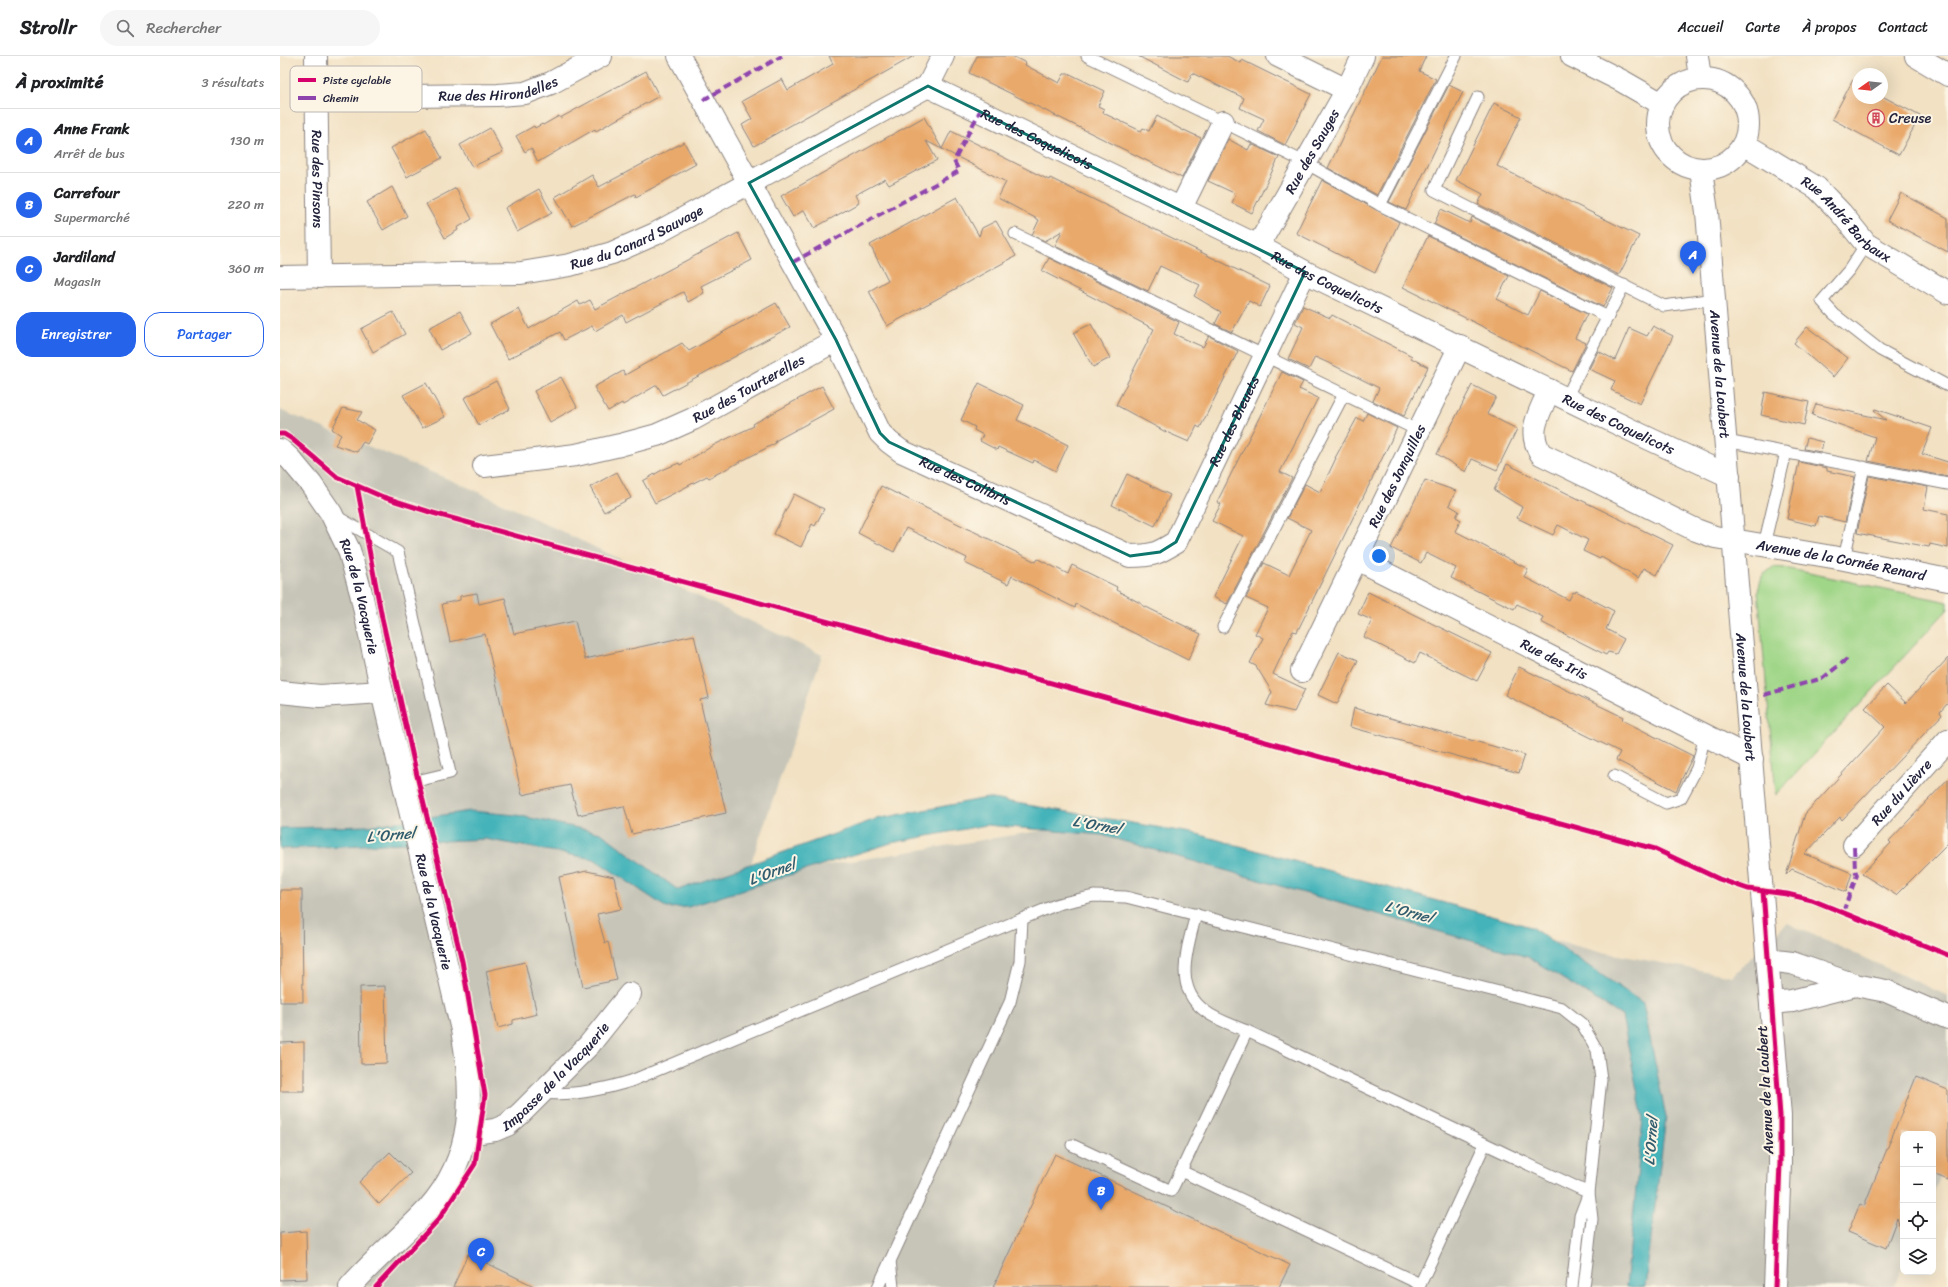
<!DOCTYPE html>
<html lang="fr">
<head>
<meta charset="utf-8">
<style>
  body { margin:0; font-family:Sriracha,sans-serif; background:#f6f6f6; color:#202124 }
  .controls { position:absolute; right:12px; bottom:12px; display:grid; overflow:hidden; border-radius:8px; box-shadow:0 4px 16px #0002 }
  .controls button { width:36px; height:36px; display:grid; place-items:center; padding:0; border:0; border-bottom:1px solid #e0e0e0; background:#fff; color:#202124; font:20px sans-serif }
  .compass { position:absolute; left:1572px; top:12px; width:36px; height:36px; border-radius:50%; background:#fff; box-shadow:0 4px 16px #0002; rotate:255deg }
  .you { position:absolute; left:1099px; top:500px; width:14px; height:14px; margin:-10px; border:3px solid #fff; border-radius:50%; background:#1a73e8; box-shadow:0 0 0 6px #1a73e833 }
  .badge { display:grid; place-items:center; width:26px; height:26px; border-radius:50%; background:#2563eb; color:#fff; font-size:13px; font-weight:700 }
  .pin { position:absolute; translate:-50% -33px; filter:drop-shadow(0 1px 2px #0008) }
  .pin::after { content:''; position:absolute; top:21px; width:14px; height:12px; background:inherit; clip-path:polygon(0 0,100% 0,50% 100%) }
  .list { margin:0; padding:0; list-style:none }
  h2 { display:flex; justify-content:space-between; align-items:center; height:52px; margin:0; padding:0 16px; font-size:17px }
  h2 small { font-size:13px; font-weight:400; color:#757577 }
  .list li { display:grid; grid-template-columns:26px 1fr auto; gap:12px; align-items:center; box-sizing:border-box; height:64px; padding:0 16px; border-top:1px solid #e0e0e0 }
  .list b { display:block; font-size:15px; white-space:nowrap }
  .list p { margin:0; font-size:13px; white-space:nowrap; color:#757577 }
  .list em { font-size:13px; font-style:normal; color:#757577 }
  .actions { display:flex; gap:8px; padding:12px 16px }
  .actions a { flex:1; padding:9px 0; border:1px solid #2563eb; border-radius:16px; text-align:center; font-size:14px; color:#2563eb }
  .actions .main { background:#2563eb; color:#fff }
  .icon { flex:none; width:22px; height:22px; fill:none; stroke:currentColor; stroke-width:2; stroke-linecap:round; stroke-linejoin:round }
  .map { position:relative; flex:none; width:1668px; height:1231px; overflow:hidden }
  header { display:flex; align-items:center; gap:24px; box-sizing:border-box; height:56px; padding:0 20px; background:#fff; border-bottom:1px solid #e0e0e0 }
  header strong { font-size:19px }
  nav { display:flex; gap:22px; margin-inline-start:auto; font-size:14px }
  .search { width:280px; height:36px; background:#f6f6f6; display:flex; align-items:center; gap:10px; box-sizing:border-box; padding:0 14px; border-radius:22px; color:#757577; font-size:15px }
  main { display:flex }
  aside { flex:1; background:#fff }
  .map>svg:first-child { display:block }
  .industrial { fill:#c6c5b8 }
  .green { fill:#9fd687; stroke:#607c61 }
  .water { fill:#44b4ba; stroke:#336b7a }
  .building { fill:#e9a96b }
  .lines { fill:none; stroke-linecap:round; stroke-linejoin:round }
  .service-casing { stroke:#8a827f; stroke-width:13 }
  .minor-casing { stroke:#8a827f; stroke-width:24 }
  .tertiary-casing { stroke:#8a827f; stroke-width:24 }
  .service { stroke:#fff; stroke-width:11 }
  .minor { stroke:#fff; stroke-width:22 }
  .tertiary { stroke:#fff; stroke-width:22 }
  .quiet { stroke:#8e44ad; stroke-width:4; stroke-dasharray:8 4; stroke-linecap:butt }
  .cycleway-casing { stroke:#fcf5e5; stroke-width:8 }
  .cycleway { stroke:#d6006c; stroke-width:5 }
  .marked { fill:none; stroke:#0f766e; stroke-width:3; stroke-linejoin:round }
  .labels { text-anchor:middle; stroke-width:4; stroke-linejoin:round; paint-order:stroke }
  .street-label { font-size:14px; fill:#22223b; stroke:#fcf5e5 }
  .poi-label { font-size:14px; fill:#22223b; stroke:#fcf5e5; text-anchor:start }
  .water-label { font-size:15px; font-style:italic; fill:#305c6e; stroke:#fcf5e5 }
  .key { fill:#fcf5e5; stroke:#bbb6b2; stroke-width:1 }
  .key-label { font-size:11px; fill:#22223b }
</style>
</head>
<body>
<header>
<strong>Strollr</strong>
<div class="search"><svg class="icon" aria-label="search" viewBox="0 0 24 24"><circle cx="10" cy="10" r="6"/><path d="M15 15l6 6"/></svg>Rechercher</div>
<nav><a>Accueil</a><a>Carte</a><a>À propos</a><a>Contact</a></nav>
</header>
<main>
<aside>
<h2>À proximité<small>3 résultats</small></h2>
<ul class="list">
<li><span class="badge">A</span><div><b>Anne Frank</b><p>Arrêt de bus</p></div><em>130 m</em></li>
<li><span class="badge">B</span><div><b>Carrefour</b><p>Supermarché</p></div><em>220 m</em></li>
<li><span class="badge">C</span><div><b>Jardiland</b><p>Magasin</p></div><em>360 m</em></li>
</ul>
<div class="actions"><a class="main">Enregistrer</a><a>Partager</a></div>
</aside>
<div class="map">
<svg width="1668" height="1231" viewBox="0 0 1668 1231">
  <rect width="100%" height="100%" fill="#fcf5e5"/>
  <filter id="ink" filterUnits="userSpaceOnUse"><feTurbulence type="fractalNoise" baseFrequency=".025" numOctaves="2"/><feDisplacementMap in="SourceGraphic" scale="8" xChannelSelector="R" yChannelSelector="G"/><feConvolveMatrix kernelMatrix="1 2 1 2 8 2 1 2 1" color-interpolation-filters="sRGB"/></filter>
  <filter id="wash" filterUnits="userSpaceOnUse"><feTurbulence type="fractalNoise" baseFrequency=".012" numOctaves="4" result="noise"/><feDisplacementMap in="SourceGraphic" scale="16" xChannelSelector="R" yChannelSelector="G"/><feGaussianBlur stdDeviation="0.9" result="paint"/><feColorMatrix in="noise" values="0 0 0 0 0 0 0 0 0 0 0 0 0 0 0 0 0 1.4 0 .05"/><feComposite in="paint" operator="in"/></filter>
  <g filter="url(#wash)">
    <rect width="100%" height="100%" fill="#f2e1c3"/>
    <polygon class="industrial" points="0,354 192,433 542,599 466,822 815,766 1316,895 1452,920 1507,867 1668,940 1668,1102 1653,1138 1653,1078 1623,1078 1623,1210 1614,1231 0,1231"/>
    <polygon class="green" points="1493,511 1505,512 1668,546 1668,553 1496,739 1478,535 1482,520"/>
    <polygon class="water" points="707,742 917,778 1251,871 1363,947 1386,1061 1365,1231 1346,1231 1363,1063 1342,960 1248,901 822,779 706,769 611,787 408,851 387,852 314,803 205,783 0,793 0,772 89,770 190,755 236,759 321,777 398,834 596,763"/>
    <g id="blocks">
      <g class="building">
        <polygon points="549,0 634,0 474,90 462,69 472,63 462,45 502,23 508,34 553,8"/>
        <polygon points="697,0 732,0 746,7 745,9 779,27 784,18 790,18 825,35 818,50 824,53 823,57 861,75 863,72 869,75 877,60 904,75 904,74 921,82 902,122 689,17"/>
        <polygon points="858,0 947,0 961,7 962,4 1031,38 1005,89 978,75 984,63 960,52 964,42 912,17 908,26"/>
        <polygon points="1102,0 1146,0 1139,15 1156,23 1097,139 1048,112"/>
        <polygon points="366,15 379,40 316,75 315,73 258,106 251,92 245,96 236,80 254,70 255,72 262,68 263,69 279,60 280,62"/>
        <polygon points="1573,24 1578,27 1578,42 1602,42 1602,40 1640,60 1619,99 1552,63"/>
        <polygon points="1169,29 1183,36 1126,154 1109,146"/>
        <polygon points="1214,47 1241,61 1217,110 1359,180 1339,219 1198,148 1203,138 1176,124"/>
        <polygon points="644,61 662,93 646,85 657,104 609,129 605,123 575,139 579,147 534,172 524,154 513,161 501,140"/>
        <polygon points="210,72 223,96 192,111 180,89"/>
        <polygon points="146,73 162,102 127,121 111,92"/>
        <polygon points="671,75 769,124 770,122 990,230 980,251 969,245 952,276 935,268 941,256 914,240 920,229 880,210 868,235 775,190 782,175 765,185 752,179 759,164 718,142 726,126 662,93"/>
        <polygon points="948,83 968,94 971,88 999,101 972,157 952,147 956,138 928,125"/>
        <polygon points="404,86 416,108 356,141 355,138 292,170 275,141 312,119 319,131"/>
        <polygon points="1042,124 1119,166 1095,217 1016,177"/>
        <polygon points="112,131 127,160 103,174 87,146"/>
        <polygon points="176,132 192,163 177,172 178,174 165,182 146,148"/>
        <polygon points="259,133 272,157 237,176 225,152"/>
        <polygon points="1621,137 1668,162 1668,196 1607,164"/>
        <polygon points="677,141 699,180 702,172 716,165 736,200 607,270 589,235 608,224 590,189"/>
        <polygon points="1161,153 1190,167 1192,161 1333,232 1323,251 1154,168"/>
        <polygon points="458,177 472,204 421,230 424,237 408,246 403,236 346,266 343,259 315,275 312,270 284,284 280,276 228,303 210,268 239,253 249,273 298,245 300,249 310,244 315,253"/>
        <polygon points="1148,180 1229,220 1217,243 1248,259 1260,235 1307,258 1295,282 1306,287 1292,315 1123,231"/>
        <polygon points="769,202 899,266 894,278 923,291 929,280 958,295 920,372 917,370 909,386 884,375 836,349 874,273 762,215"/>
        <polygon points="496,247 510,271 383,339 377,329 343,349 342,347 328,355 314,331 343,315 345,319 402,287 409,295"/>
        <polygon points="1023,250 1050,262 1052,259 1132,300 1131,302 1148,311 1124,360 1093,345 1099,332 1053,309 1035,301 1029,313 1008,303 1023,271 1015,267"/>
        <polygon points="180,255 192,277 160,294 149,272"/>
        <polygon points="113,256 125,278 93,296 81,273"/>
        <polygon points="811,268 830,302 813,311 793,277"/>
        <polygon points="1373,270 1393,280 1360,348 1331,334 1335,325 1309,313 1318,295 1335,304 1349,272 1367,280"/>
        <polygon points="1527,271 1568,302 1553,321 1514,287"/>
        <polygon points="1002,316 1023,326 1019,333 1038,342 1000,416 1012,422 947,548 933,541 963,480 932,465 941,448 937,446"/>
        <polygon points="281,321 297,351 270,366 254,335"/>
        <polygon points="216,325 230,353 199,369 184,342"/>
        <polygon points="146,327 165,361 142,372 123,339"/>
        <polygon points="699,327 744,349 737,364 788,389 776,415 754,404 753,407 718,391 717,394 700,385 703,379 694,374 695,371 681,364"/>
        <polygon points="1192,329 1216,341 1207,358 1237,373 1217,414 1192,403 1186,416 1157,398"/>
        <polygon points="542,330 554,353 495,385 496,387 429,422 427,420 375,447 363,425 382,414 399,407 400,409 436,388 474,370 473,368"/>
        <polygon points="1485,336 1529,346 1524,369 1481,359"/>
        <polygon points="1536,348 1606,364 1594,354 1595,353 1652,372 1642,398 1668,406 1668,421 1588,405 1595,381 1532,359"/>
        <polygon points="63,352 82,356 77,364 95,374 87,388 83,386 77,396 55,389 61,379 52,373"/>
        <polygon points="1087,357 1117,372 1017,576 1013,575 993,618 1025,633 1014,656 986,649 992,636 976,610 970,607 983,582 975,578 988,552 966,542 984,507 1009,519 1031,474 1007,462 1025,428 1040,436 1056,402 1055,402 1077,362 1083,365"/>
        <polygon points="1527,382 1543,386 1541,396 1524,393"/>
        <polygon points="1519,406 1547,412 1547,415 1575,421 1565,466 1539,460 1536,470 1507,463"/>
        <polygon points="1227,408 1393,489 1377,519 1364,512 1358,522 1321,501 1320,503 1303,495 1308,484 1278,469 1273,479 1237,462 1242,451 1214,434"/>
        <polygon points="337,416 351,442 324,456 310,431"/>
        <polygon points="847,418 890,439 875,470 832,449"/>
        <polygon points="1589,420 1648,431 1644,453 1668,458 1668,492 1650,488 1649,491 1577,477"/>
        <polygon points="1145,424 1176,435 1169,449 1179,455 1176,461 1181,464 1175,475 1248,513 1244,521 1289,544 1293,536 1295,537 1296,535 1334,555 1326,573 1344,583 1336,598 1328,596 1326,599 1261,566 1263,561 1237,548 1234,553 1171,522 1176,512 1146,497 1141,507 1111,492"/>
        <polygon points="601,430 756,506 758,503 788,518 792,509 837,531 836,534 862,548 862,549 921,578 908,604 796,548 795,552 732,520 728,528 685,507 687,502 626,472 614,496 578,477"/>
        <polygon points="514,438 544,453 535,470 532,468 521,491 494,478"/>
        <polygon points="1088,536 1212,597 1197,625 1140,597 1135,607 1084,581 1092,564 1078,558"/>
        <polygon points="197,537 199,548 225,542 234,578 295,565 305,603 414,579 429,642 420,644 446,757 352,778 344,750 298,759 290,729 242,739 205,578 170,586 162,548 180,544 180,540"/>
        <polygon points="1059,596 1078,604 1057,648 1038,639"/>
        <polygon points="1668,602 1668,647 1660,656 1662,659 1562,764 1560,761 1525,798 1572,817 1566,836 1512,813 1506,819 1525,758 1605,671 1585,652 1607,629 1626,647"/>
        <polygon points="1239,611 1343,661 1342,664 1413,700 1396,735 1336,704 1340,696 1225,639"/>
        <polygon points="1074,652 1245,699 1239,717 1070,671"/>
        <polygon points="1668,723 1668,787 1616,839 1582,818 1611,787 1609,785"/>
        <polygon points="307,815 334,821 341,853 317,858 325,887 328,886 337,924 303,931 279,821"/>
        <polygon points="0,834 22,834 23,946 0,946"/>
        <polygon points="245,906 257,958 233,964 233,968 218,972 206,915"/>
        <polygon points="105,930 107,1007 81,1008 80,931"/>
        <polygon points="24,986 24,1035 0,1035 0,987"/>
        <polygon points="1636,1021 1668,1034 1668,1124 1653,1118 1653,1078 1623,1078 1623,1181 1617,1162 1606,1192 1568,1176 1580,1148 1584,1150"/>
        <polygon points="110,1096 131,1117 99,1148 79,1126"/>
        <polygon points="775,1098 1010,1209 999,1231 713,1231"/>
        <polygon points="26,1175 27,1223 0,1224 0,1177"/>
        <polygon points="188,1198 256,1231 173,1231"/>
      </g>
    </g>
  </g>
  <g filter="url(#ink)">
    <use href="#blocks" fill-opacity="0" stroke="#8a827f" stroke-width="1"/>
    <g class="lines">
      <g class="service-casing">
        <g id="service">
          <polyline points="807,0 943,66 1024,106 1100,149 1328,261"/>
          <polyline points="1198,41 1154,134 1384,250 1434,243"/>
          <polyline points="1100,149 1176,0"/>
          <polyline points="735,178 1139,375"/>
          <polyline points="1586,188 1569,214 1542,245 1554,258 1600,294 1668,330"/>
          <polyline points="1286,342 1344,229"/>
          <polyline points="1446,385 1668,428"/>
          <polyline points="56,460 118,496 170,717 124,728"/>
          <polyline points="1484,489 1506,396"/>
          <polyline points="1564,503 1584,411"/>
          <polyline points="943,571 1064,338"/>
          <polyline points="1334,720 1386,747 1401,742 1417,712 1425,679"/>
          <path d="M916,858C908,891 892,931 925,955C936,964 953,969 967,975"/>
          <path d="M262,1037C293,1040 322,1034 351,1025L778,848L814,840L846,841L1282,952L1302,968L1317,994L1321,1023L1309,1137L1312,1163L1304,1231"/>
          <polyline points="792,1089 891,1135 901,1115"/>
          <polyline points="610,1205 613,1231"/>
          <polyline points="1140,1228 901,1115 967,975 1309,1137"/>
          <polyline points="598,1231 730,946 740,905 742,863"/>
          <polyline points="1139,1231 1205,1088"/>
          <polyline points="1292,1231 1300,1160 1308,1139"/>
        </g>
      </g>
      <g class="minor-casing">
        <g id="minor">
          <path id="s1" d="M36,0L39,221"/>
          <polyline points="998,0 1067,34"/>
          <polyline points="1636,0 1668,19"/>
          <path id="s2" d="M648,30L978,190L1025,216L1359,378L1449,420"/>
          <path id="s3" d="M37,41L218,39L245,37L271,27L321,0"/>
          <polyline points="901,152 943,66"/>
          <path id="s4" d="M978,190L1067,34L1083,0"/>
          <path id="s5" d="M0,221L241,217L290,209L332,197L375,178L648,30L663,0"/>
          <path id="s6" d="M556,284L600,377L609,386L621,395L850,500C872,500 877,498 896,486L1025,216"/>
          <path id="s7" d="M1269,334C1260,358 1246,374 1261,398L1416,474L1435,481L1564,503L1668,524"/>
          <path id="s8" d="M204,410L296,399L340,389L377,379L413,363L556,284L399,0"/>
          <path id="s9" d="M1077,503L1472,703"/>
          <path id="s10" d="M1022,615L1180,290"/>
          <polyline points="0,636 40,640 102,636"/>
          <path id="s11" d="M1574,789L1668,684"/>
          <polyline points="1488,904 1512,907 1575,929 1606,935 1668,962"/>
          <polyline points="1492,947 1512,945 1575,929"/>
          <path id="s12" d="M186,1078L215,1074L227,1069L240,1058L309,989L350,938"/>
        </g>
      </g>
      <g class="tertiary-casing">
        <g id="tertiary">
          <polyline points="1292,0 1342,25 1382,48"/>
          <polyline points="1417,0 1420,22"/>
          <circle cx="1423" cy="68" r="45"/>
          <path id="s13" d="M1464,88L1537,132L1561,157L1586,188L1668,237"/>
          <path id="s14" d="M1421,114L1427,156L1434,243L1500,1060V1107L1495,1231"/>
          <path id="s15" d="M0,394L10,403L31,428L51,457L69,494L81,537L102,636L182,974C194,1039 195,1100 148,1153C123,1180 94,1203 70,1231"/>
        </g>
      </g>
      <use href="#service" class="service"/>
      <use href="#minor" class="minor"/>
      <use href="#tertiary" class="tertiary"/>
      <g class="quiet">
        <polyline points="423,44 502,0"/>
        <polyline points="513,206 679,115 674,105 700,55"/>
        <polyline points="1484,639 1543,622 1567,603"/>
        <polyline points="1563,856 1577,819 1575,814 1574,789"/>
      </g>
      <g class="cycleway-casing">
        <g id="cycleway">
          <polyline points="0,378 4,378 12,383 57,421 103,441 153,457 1375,793 1439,823 1468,833 1507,838 1532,844 1668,899"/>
          <polyline points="77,430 102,562 138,724 182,905 205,1039 195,1108 159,1163 96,1231"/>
          <polyline points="1483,835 1500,1060 1500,1107 1495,1231"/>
        </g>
      </g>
      <use href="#cycleway" class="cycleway"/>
    </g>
  </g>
  <path class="marked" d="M648,30L1025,216L896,486L880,496L850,500L609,386L600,377L556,284L469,127Z"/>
  <defs>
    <g id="building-ring" transform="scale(0.9)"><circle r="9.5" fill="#fcf5e5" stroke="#d1495b" stroke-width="1.5"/><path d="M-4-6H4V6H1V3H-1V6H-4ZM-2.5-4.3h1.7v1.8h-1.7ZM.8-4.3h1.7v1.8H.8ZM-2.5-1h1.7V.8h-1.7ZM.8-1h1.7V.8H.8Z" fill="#d1495b"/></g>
  </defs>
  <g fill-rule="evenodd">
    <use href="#building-ring" x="1596" y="62"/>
  </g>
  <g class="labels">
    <g class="street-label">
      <text dy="5" stroke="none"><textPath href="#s3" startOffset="182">Rue des Hirondelles</textPath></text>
      <text dy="5" stroke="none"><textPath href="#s2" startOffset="121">Rue des Coquelicots</textPath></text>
      <text dy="5" stroke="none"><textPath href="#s4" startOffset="109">Rue des Sauges</textPath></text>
      <text dy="5" stroke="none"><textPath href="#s1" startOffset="123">Rue des Pinsons</textPath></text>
      <text dy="5" stroke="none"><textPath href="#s13" startOffset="128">Rue André Barbaux</textPath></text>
      <text dy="5" stroke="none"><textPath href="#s5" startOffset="363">Rue du Canard Sauvage</textPath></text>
      <text dy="5" stroke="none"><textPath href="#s2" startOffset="445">Rue des Coquelicots</textPath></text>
      <text dy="5" stroke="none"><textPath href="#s14" startOffset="205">Avenue de la Loubert</textPath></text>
      <text dy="5" stroke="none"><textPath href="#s8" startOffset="279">Rue des Tourterelles</textPath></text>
      <text dy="5" stroke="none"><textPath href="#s6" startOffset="566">Rue des Bleuets</textPath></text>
      <text dy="5" stroke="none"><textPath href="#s2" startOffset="769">Rue des Coquelicots</textPath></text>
      <text dy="5" stroke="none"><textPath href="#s10" startOffset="217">Rue des Jonquilles</textPath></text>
      <text dy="5" stroke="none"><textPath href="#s6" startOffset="201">Rue des Colibris</textPath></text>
      <text dy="5" stroke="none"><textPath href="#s7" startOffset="389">Avenue de la Cornée Renard</textPath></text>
      <text dy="5" stroke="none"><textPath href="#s15" startOffset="170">Rue de la Vacquerie</textPath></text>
      <text dy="5" stroke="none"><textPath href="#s9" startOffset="221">Rue des Iris</textPath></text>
      <text dy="5" stroke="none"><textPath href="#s14" startOffset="529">Avenue de la Loubert</textPath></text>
      <text dy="5" stroke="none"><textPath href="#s11" startOffset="71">Rue du Lièvre</textPath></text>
      <text dy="5" stroke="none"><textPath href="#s15" startOffset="494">Rue de la Vacquerie</textPath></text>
      <text dy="5" stroke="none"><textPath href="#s12" startOffset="111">Impasse de la Vacquerie</textPath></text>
      <text transform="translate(1485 1034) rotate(-93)" y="5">Avenue de la Loubert</text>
    </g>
    <g class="poi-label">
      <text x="1609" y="67">Creuse</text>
    </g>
    <g class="water-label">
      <text transform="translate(817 769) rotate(10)" y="5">L'Ornel</text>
      <text transform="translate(111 779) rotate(-5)" y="5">L'Ornel</text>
      <text transform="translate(492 816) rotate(-20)" y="5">L'Ornel</text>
      <text transform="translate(1129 856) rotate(15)" y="5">L'Ornel</text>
      <text transform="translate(1371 1085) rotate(-86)" y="5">L'Ornel</text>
    </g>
  </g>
  <rect x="10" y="10" width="132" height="46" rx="6" class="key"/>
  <rect x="18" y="22" width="18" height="4" fill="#d6006c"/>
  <rect x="18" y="40" width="18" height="4" fill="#8e44ad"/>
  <g class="key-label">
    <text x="43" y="28">Piste cyclable</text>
    <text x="43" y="46">Chemin</text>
  </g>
</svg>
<div class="controls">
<button>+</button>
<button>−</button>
<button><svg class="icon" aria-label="locate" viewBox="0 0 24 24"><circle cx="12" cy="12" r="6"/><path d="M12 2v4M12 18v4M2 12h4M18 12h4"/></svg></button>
<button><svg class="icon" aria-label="layers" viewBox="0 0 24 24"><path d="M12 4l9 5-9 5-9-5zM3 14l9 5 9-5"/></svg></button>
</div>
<svg class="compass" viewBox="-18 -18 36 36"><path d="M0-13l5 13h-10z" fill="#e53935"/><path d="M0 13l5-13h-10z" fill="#757577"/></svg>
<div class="you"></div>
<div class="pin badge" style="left:1413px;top:218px">A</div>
<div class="pin badge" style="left:821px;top:1154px">B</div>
<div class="pin badge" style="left:201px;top:1215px">C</div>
</div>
</main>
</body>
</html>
